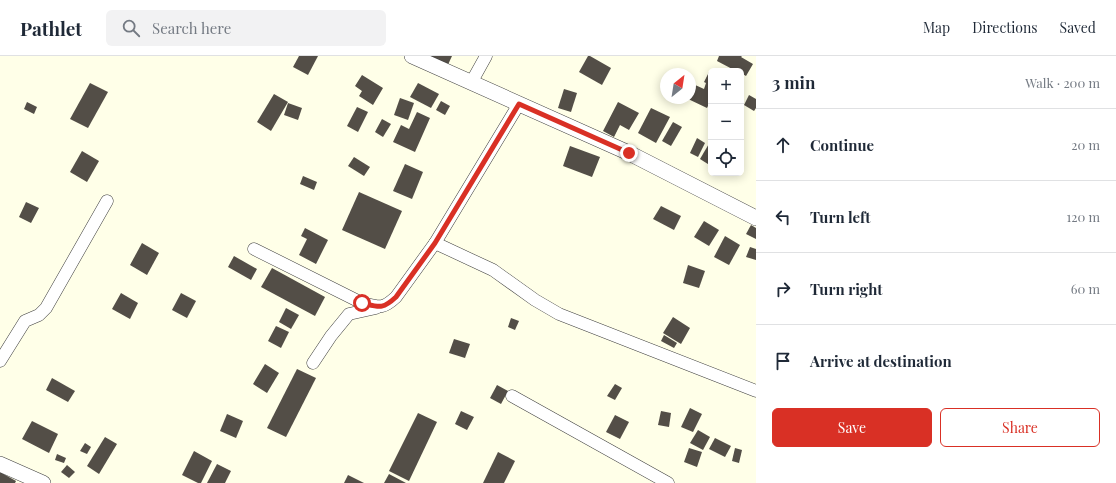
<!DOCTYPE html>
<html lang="en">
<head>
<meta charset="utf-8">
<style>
  body { margin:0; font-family:"Playfair Display",serif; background:#f2f2f3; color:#1f2937 }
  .controls { position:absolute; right:12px; top:12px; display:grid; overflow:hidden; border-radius:6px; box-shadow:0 2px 10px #0003 }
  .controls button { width:36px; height:36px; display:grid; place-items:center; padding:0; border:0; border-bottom:1px solid #e0e1e3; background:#fff; color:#1f2937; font:20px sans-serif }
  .compass { position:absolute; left:660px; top:12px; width:36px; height:36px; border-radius:50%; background:#fff; box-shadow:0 2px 10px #0003; rotate:30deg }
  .stop { position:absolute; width:12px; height:12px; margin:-9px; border:3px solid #d93025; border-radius:50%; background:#fff }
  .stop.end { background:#d93025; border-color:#fff; box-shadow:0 1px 4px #0008 }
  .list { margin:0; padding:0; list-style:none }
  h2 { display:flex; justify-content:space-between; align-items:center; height:52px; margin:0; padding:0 16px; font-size:17px }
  h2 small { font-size:13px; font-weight:400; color:#747a83 }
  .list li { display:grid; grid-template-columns:26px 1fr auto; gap:12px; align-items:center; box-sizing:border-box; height:72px; padding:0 16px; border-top:1px solid #e0e1e3 }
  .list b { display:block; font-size:15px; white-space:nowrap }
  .list em { font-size:13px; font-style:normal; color:#747a83 }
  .actions { display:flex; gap:8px; padding:12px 16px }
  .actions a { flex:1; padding:9px 0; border:1px solid #d93025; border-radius:6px; text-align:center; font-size:14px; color:#d93025 }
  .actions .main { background:#d93025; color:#fff }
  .icon { flex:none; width:22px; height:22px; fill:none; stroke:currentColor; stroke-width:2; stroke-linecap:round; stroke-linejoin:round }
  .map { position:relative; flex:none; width:756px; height:427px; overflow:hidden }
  header { display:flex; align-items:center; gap:24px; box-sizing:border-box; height:56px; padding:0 20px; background:#fff; border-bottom:1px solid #e0e1e3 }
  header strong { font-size:19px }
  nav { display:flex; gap:22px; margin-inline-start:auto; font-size:14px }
  .search { width:280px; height:36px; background:#f2f2f3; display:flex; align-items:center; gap:10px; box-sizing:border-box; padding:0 14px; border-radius:6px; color:#747a83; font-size:15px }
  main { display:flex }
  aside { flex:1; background:#fff }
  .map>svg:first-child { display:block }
  .building { fill:#534e47 }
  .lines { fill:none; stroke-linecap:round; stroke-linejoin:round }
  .minor-casing { stroke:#3e3e3e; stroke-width:13 }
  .tertiary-casing { stroke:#3e3e3e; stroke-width:16 }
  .minor { stroke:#fff; stroke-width:12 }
  .tertiary { stroke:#fff; stroke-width:15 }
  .route { stroke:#d93025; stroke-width:5 }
</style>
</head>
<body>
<header>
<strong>Pathlet</strong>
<div class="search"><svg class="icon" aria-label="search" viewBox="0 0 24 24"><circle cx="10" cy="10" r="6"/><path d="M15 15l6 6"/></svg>Search here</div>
<nav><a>Map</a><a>Directions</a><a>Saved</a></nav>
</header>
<main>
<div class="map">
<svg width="756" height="427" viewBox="0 0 756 427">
  <rect width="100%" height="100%" fill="#ffffe8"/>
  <g class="building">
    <polygon points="299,0 318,0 308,19 293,11"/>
    <polygon points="418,0 452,0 446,13"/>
    <polygon points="588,0 590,0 611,12 602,29 579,16"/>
    <polygon points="719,0 742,0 741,1 753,8 746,20 741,17 741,15 736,15 717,5"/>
    <polygon points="709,16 711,17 711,44 707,52 686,42 690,42 690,34 693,28 704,33 706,27 704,26"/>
    <polygon points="362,19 383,32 373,49 359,40 362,35 355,30"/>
    <polygon points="90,27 108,36 88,72 70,63"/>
    <polygon points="418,27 439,38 431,52 410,41"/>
    <polygon points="564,33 577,37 571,56 558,52"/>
    <polygon points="274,38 288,46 271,75 257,66"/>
    <polygon points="749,39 756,43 756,52 754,55 744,49"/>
    <polygon points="400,42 414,47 408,64 394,59"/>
    <polygon points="441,45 450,50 445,59 436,54"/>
    <polygon points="27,46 37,51 34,58 24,53"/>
    <polygon points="618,46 639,57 629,74 620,69 614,81 603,75"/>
    <polygon points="288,47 302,52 298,64 284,59"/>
    <polygon points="357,51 368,56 358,76 347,70"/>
    <polygon points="651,52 670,61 656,87 638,77"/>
    <polygon points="417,56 430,62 415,96 393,86 401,69 409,73"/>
    <polygon points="382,63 391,68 383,81 375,76"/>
    <polygon points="673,66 682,71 671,90 662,85"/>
    <polygon points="697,82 705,87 698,101 690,97"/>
    <polygon points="710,86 711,87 711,110 700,103"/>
    <polygon points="570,90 600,101 592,121 563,110"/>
    <polygon points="82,95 99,105 87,126 70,116"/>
    <polygon points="354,101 370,111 364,120 348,110"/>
    <polygon points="405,108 423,116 412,143 393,135"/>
    <polygon points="303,120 317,126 314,134 300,128"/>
    <polygon points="359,136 402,155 385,193 342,174"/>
    <polygon points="26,146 39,152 31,167 19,161"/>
    <polygon points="661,150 681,160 674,174 653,163"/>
    <polygon points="704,165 719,174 709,190 694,181"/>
    <polygon points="751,169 756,172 756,183 746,178"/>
    <polygon points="305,172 328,184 316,208 299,199 307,183 301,180"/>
    <polygon points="725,180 740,189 729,209 714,201"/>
    <polygon points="142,187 159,197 147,219 130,209"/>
    <polygon points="750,191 756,193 756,204 746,201"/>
    <polygon points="234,200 257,213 251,224 228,211"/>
    <polygon points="688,209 705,215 699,232 683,227"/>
    <polygon points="272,212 325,241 315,260 261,231"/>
    <polygon points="121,237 138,247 130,263 112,253"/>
    <polygon points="181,237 196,245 187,262 172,254"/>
    <polygon points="286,252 299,259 291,273 279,266"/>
    <polygon points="673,261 690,272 681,288 663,277"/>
    <polygon points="511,262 519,265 515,274 508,271"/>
    <polygon points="276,270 289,276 281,292 268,285"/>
    <polygon points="664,279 677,287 674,292 661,285"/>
    <polygon points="454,283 470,288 465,302 449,297"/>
    <polygon points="265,308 279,317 267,337 253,328"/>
    <polygon points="297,313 316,322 286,381 267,372"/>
    <polygon points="52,322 75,335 68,346 46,334"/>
    <polygon points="615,328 622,332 615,344 607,340"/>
    <polygon points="497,329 508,335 501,348 490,342"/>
    <polygon points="690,352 702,358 693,376 681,371"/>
    <polygon points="461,355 474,361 467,374 455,368"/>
    <polygon points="661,355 671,357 669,371 658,369"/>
    <polygon points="418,357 437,366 409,425 389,415"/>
    <polygon points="227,358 243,365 236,382 220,375"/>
    <polygon points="615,359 629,366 620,383 606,376"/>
    <polygon points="32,365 58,378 49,397 22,383"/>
    <polygon points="698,374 710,381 703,394 690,387"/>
    <polygon points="105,381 117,388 99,418 87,410"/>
    <polygon points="715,382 731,390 725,401 709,393"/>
    <polygon points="85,387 91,391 87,398 80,395"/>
    <polygon points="689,392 702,396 697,411 684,406"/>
    <polygon points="735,392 742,394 739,407 732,405"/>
    <polygon points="194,395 212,405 201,427 198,427 182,419"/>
    <polygon points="498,396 515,405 504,427 483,427"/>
    <polygon points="57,398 66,402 64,407 55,404"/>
    <polygon points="217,408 231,415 225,427 207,427"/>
    <polygon points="67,409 75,416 69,422 61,416"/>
    <polygon points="0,416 16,425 15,427 0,427"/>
    <polygon points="389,418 406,427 384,427"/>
    <polygon points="348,419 364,427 344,427"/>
  </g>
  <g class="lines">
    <g class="minor-casing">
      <g id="minor">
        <polyline points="471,27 486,0"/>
        <polyline points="435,187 493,214 535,244 559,258 756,335"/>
        <path d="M254,193L362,247C379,251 382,254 396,241L435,187L519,48"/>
        <polyline points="0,305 25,265 39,259 46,252 107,145"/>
        <polyline points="313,307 331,280 349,258 376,252"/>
        <polyline points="512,340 668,427"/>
      </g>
    </g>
    <g class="tertiary-casing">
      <g id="tertiary">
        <polyline points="412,0 629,97 756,162"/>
        <polyline points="0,408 43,427"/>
      </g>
    </g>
    <use href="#minor" class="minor"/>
    <use href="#tertiary" class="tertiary"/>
  </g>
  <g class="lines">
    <path class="route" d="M362,247C379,251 382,254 396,241L435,187L519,48L629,97"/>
  </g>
</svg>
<div class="controls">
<button>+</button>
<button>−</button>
<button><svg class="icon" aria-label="locate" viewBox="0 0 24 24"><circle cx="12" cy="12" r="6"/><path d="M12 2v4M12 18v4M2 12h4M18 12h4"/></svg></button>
</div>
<svg class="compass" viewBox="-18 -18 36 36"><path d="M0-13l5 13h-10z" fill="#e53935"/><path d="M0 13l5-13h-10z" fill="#747a83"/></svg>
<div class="stop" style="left:362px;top:247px"></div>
<div class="stop end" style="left:629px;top:97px"></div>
</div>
<aside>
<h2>3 min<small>Walk · 200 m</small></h2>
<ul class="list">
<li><svg class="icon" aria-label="ahead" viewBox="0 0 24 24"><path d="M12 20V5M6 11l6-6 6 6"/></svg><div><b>Continue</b></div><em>20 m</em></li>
<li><svg class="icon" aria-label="left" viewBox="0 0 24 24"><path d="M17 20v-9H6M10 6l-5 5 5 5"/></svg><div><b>Turn left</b></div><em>120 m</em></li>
<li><svg class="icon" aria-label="right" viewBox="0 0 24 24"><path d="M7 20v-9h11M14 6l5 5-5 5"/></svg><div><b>Turn right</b></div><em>60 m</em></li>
<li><svg class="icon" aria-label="arrive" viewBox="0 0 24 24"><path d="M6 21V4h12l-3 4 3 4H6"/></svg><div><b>Arrive at destination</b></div></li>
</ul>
<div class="actions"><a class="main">Save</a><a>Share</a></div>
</aside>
</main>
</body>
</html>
